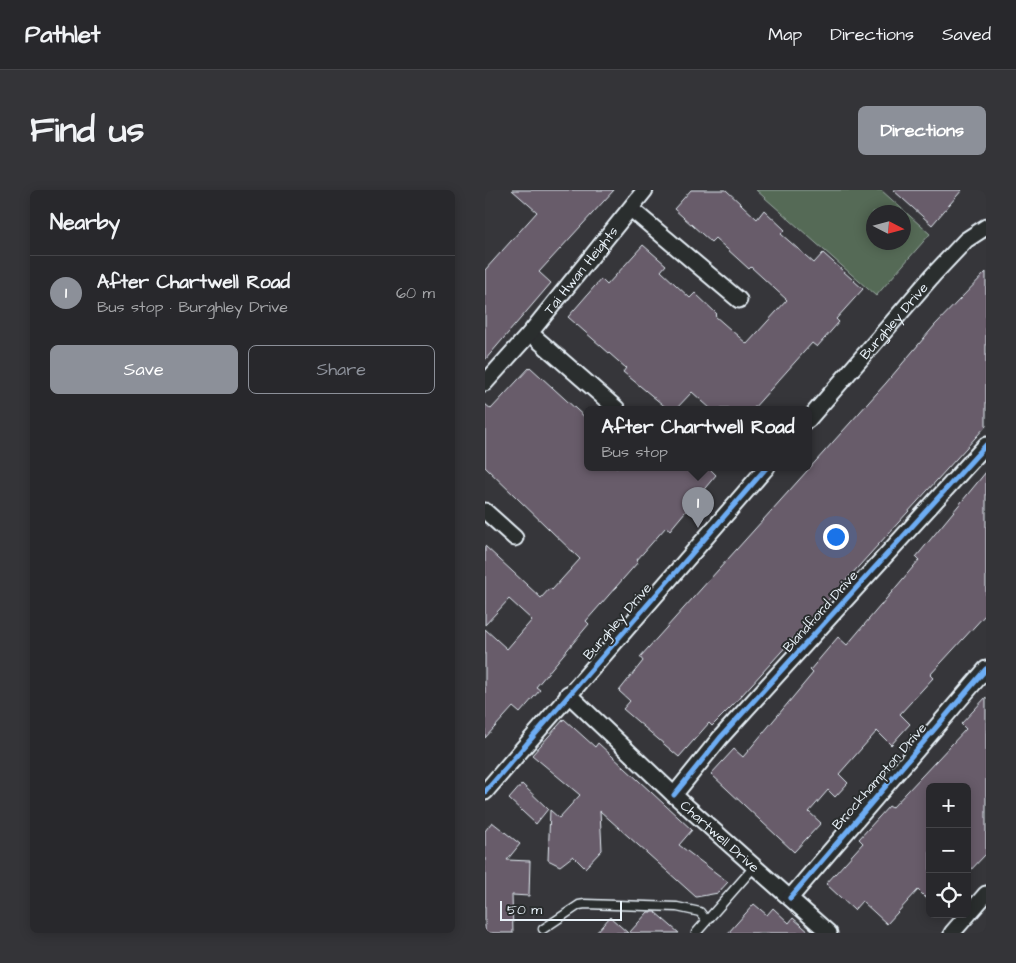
<!DOCTYPE html>
<html lang="en">
<head>
<meta charset="utf-8">
<style>
  body { margin:0; font-family:"Architects Daughter",sans-serif; background:#343438; color:#f1f3f6 }
  .controls { position:absolute; right:15px; bottom:15px; display:grid; overflow:hidden; border-radius:8px; box-shadow:0 2px 12px #0003 }
  .controls button { width:45px; height:45px; display:grid; place-items:center; padding:0; border:0; border-bottom:1px solid #444448; background:#28282c; color:#f1f3f6; font:25px sans-serif }
  .compass { position:absolute; left:381px; top:15px; width:45px; height:45px; border-radius:50%; background:#28282c; box-shadow:0 2px 12px #0003; rotate:96deg }
  .scale { position:absolute; left:15px; bottom:12px; width:122px; box-sizing:border-box; padding-left:5px; border:2px solid #e8f1f8; border-top:0; font-size:14px; line-height:18px; white-space:nowrap; color:#e8f1f8; -webkit-text-stroke:4px #2a2d2e; paint-order:stroke }
  .you { position:absolute; left:350px; top:346px; width:18px; height:18px; margin:-12px; border:4px solid #fff; border-radius:50%; background:#1a73e8; box-shadow:0 0 0 8px #1a73e833 }
  .badge { display:grid; place-items:center; width:32px; height:32px; border-radius:50%; background:#8c9099; color:#fff; font-size:16px; font-weight:700 }
  .pin { position:absolute; translate:-50% -41px; filter:drop-shadow(0 1px 2px #0008) }
  .pin::after { content:''; position:absolute; top:26px; width:18px; height:15px; background:inherit; clip-path:polygon(0 0,100% 0,50% 100%) }
  .popup { position:absolute; left:99px; top:216px; width:228px; height:65px; box-sizing:border-box; display:grid; place-content:center; border-radius:8px; background:#28282c; filter:drop-shadow(0 1px 4px #0005); font-size:16px; white-space:nowrap; color:#a5a6a9 }
  .popup b { font-size:19px; color:#f1f3f6 }
  .popup::after { content:''; position:absolute; left:50%; top:100%; margin-left:-10px; border:10px solid transparent; border-top-color:#28282c }
  .list { margin:0; padding:0; list-style:none }
  h2 { display:flex; justify-content:space-between; align-items:center; height:65px; margin:0; padding:0 20px; font-size:21px }
  h2 small { font-size:16px; font-weight:400; color:#a5a6a9 }
  .list li { display:grid; grid-template-columns:32px 1fr auto; gap:15px; align-items:center; box-sizing:border-box; height:75px; padding:0 20px; border-top:1px solid #444448 }
  .list b { display:block; font-size:19px; white-space:nowrap }
  .list p { margin:0; font-size:16px; white-space:nowrap; color:#a5a6a9 }
  .list em { font-size:16px; font-style:normal; color:#a5a6a9 }
  .actions { display:flex; gap:10px; padding:15px 20px }
  .actions a { flex:1; padding:11px 0; border:1px solid #8c9099; border-radius:8px; text-align:center; font-size:18px; color:#8c9099 }
  .actions .main { background:#8c9099; color:#fff }
  .icon { flex:none; width:28px; height:28px; fill:none; stroke:currentColor; stroke-width:2; stroke-linecap:round; stroke-linejoin:round }
  .map { position:relative; flex:none; width:501px; height:743px; overflow:hidden; border-radius:8px }
  header { display:flex; align-items:center; gap:30px; box-sizing:border-box; height:70px; padding:0 25px; background:#28282c; border-bottom:1px solid #444448 }
  header strong { font-size:24px }
  nav { display:flex; gap:28px; margin-inline-start:auto; font-size:18px }
  .intro { display:flex; align-items:center; justify-content:space-between; box-sizing:border-box; height:120px; padding:0 30px }
  h1 { margin:0; font-size:35px }
  .button { padding:12px 22px; border-radius:8px; background:#8c9099; color:#fff; font-size:18px; font-weight:700 }
  main { display:flex; gap:30px; padding:0 30px }
  aside { flex:1; background:#28282c; border-radius:8px; box-shadow:0 2px 12px #0003 }
  .map>svg:first-child { display:block }
  .green { fill:#556a56; stroke:#9eaea7; fill-rule:evenodd }
  .building { fill:#675b6a; stroke:#e8f1f8 }
  .lines { fill:none; stroke-linecap:round; stroke-linejoin:round }
  .lane-casing { stroke:#e8f1f8; stroke-width:11 }
  .street-casing { stroke:#e8f1f8; stroke-width:19 }
  .lane { stroke:#2a2d2e; stroke-width:8 }
  .street { stroke:#2a2d2e; stroke-width:15 }
  .cycleway-casing { stroke:#2a2d2e; stroke-width:8 }
  .cycleway { stroke:#6dadf4; stroke-width:5 }
  .labels { text-anchor:middle; stroke-width:4; stroke-linejoin:round; paint-order:stroke }
  .street-label { font-size:14px; fill:#e8f1f8; stroke:#2a2d2e }
</style>
</head>
<body>
<header>
<strong>Pathlet</strong>
<nav><a>Map</a><a>Directions</a><a>Saved</a></nav>
</header>
<div class="intro"><h1>Find us</h1><a class="button">Directions</a></div>
<main>
<aside>
<h2>Nearby<small></small></h2>
<ul class="list">
<li><span class="badge">1</span><div><b>After Chartwell Road</b><p>Bus stop · Burghley Drive</p></div><em>60 m</em></li>
</ul>
<div class="actions"><a class="main">Save</a><a>Share</a></div>
</aside>
<div class="map">
<svg width="501" height="743" viewBox="0 0 501 743">
  <rect width="100%" height="100%" fill="#36363a"/>
  <filter id="ink" filterUnits="userSpaceOnUse"><feTurbulence type="fractalNoise" baseFrequency=".02" numOctaves="2"/><feDisplacementMap in="SourceGraphic" scale="10" xChannelSelector="R" yChannelSelector="G"/><feConvolveMatrix kernelMatrix="1 2 1 2 8 2 1 2 1" color-interpolation-filters="sRGB"/></filter>
  <g filter="url(#ink)">
    <path class="green" d="M271,0H396L445,44L391,106ZM388,22H418V52H388Z"/>
    <g class="building">
      <polygon points="27,0 129,0 54,82 66,93 0,170 0,80 52,22"/>
      <polygon points="206,0 241,0 272,29 279,20 300,40 296,44 329,73 338,63 378,99 351,129 354,132 332,157 327,153 268,219 226,219 207,202 191,219 183,219 138,182 141,178 83,127 116,89 122,95 158,55 181,75 176,81 205,108 210,103 232,124 230,126 262,154 302,110 266,77 264,79 230,48 226,52 189,19"/>
      <polygon points="408,0 477,0 447,35"/>
      <polygon points="501,82 501,236 247,516 227,536 224,533 194,567 138,519 145,511 134,501 158,471 155,467 401,193 450,135"/>
      <polygon points="45,177 103,230 103,277 223,277 231,285 185,340 181,337 151,371 153,372 101,431 104,434 51,497 55,500 35,523 28,517 0,548 0,439 22,459 47,430 24,409 0,435 0,356 56,408 65,398 67,400 95,369 0,277 0,214 6,219"/>
      <polygon points="501,282 501,424 445,485 448,488 415,524 425,534 406,555 392,541 354,584 363,593 350,607 343,600 324,622 336,633 309,662 226,584 249,559 258,567 328,483 325,480 353,447 362,455 434,370 431,367"/>
      <polygon points="501,507 501,664 482,684 482,597 445,597 445,712 433,700 402,734 377,711 369,720 341,694 378,653 374,649 404,616 407,618 481,539 476,534"/>
      <polygon points="79,529 110,557 113,553 207,640 194,655 243,692 233,703 211,707 115,621 117,660 100,678 88,666 75,676 63,670 65,620 74,628 95,605 47,565"/>
      <polygon points="37,594 63,619 51,634 24,609"/>
      <polygon points="7,632 35,654 22,670 45,671 44,706 27,705 28,743 0,743 0,641"/>
      <polygon points="269,714 282,725 288,718 304,733 308,728 325,743 243,743"/>
      <polygon points="163,722 170,722 194,743 144,743"/>
      <polygon points="125,727 143,743 111,743"/>
    </g>
    <g class="lines">
      <g class="lane-casing">
        <g id="lane">
          <polyline points="58,739 94,715 100,714 192,717 215,722 221,730"/>
          <polyline points="211,743 269,677"/>
        </g>
      </g>
      <g class="street-casing">
        <g id="street">
          <polyline points="146,19 254,110"/>
          <polyline points="45,143 132,219"/>
          <path id="s1" d="M0,193L45,143L160,0"/>
          <path id="s2" d="M323,230L449,84L481,50L501,37"/>
          <polyline points="0,321 30,348"/>
          <path id="s3" d="M83,504L189,605L344,743"/>
          <polyline points="0,602 282,277"/>
          <polyline points="189,605 235,548 501,255"/>
          <polyline points="305,708 501,479"/>
          <polyline points="467,743 501,704"/>
        </g>
      </g>
      <use href="#lane" class="lane"/>
      <use href="#street" class="street"/>
      <g class="cycleway-casing">
        <g id="cycleway">
          <polyline points="0,602 282,277"/>
          <polyline points="189,605 235,548 501,255"/>
          <polyline points="305,708 501,479"/>
        </g>
      </g>
      <use href="#cycleway" class="cycleway"/>
    </g>
  </g>
  <g class="labels">
    <g class="street-label">
      <text dy="5" stroke="none"><textPath href="#s1" startOffset="148">Tai Hwan Heights</textPath></text>
      <text dy="5" stroke="none"><textPath href="#s2" startOffset="131">Burghley Drive</textPath></text>
      <text transform="translate(335 421) rotate(-48)" y="5">Blandford Drive</text>
      <text transform="translate(132 431) rotate(-49)" y="5">Burghley Drive</text>
      <text transform="translate(394 586) rotate(-49)" y="5">Brockhampton Drive</text>
      <text dy="5" stroke="none"><textPath href="#s3" startOffset="208">Chartwell Drive</textPath></text>
    </g>
  </g>
</svg>
<div class="controls">
<button>+</button>
<button>−</button>
<button><svg class="icon" aria-label="locate" viewBox="0 0 24 24"><circle cx="12" cy="12" r="6"/><path d="M12 2v4M12 18v4M2 12h4M18 12h4"/></svg></button>
</div>
<svg class="compass" viewBox="-18 -18 36 36"><path d="M0-13l5 13h-10z" fill="#e53935"/><path d="M0 13l5-13h-10z" fill="#a5a6a9"/></svg>
<div class="scale">50 m</div>
<div class="you"></div>
<div class="pin badge" style="left:213px;top:338px">1</div>
<div class="popup"><b>After Chartwell Road</b>Bus stop</div>
</div>
</main>
</body>
</html>
